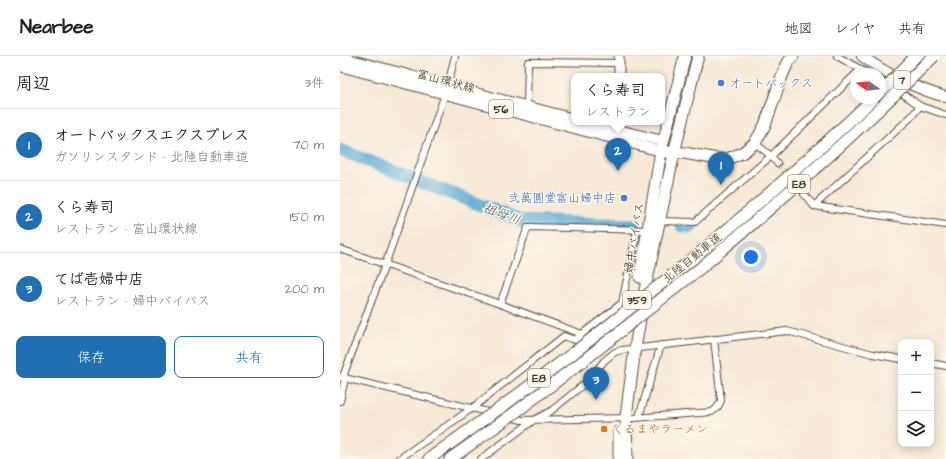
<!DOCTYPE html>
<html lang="ja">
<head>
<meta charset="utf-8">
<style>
  body { margin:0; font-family:"Architects Daughter","Klee One",sans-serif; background:#f2f2f2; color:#202124 }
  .controls { position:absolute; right:12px; bottom:12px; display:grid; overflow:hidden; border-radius:8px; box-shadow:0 2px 10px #0003 }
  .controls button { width:36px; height:36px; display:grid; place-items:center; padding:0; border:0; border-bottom:1px solid #e0e0e0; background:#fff; color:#202124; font:20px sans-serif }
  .compass { position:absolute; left:510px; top:12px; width:36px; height:36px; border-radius:50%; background:#fff; box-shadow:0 2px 10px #0003; rotate:284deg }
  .you { position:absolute; left:411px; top:201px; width:14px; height:14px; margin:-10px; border:3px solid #fff; border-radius:50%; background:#1a73e8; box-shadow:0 0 0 6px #1a73e833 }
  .badge { display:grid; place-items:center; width:26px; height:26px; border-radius:50%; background:#1f6fb2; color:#fff; font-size:13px; font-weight:700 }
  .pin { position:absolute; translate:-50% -33px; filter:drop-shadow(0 1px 2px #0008) }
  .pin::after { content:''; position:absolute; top:21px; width:14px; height:12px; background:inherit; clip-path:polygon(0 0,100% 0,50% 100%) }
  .popup { position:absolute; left:231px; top:17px; width:94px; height:52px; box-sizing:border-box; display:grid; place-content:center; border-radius:8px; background:#fff; filter:drop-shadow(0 1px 3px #0005); font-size:13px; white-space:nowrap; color:#757577 }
  .popup b { font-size:15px; color:#202124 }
  .popup::after { content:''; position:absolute; left:50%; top:100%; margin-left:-8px; border:8px solid transparent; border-top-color:#fff }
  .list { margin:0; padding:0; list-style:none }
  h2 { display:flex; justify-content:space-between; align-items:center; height:52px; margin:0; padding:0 16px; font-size:17px }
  h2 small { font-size:13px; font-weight:400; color:#757577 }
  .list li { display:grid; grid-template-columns:26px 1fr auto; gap:12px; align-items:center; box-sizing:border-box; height:72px; padding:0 16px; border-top:1px solid #e0e0e0 }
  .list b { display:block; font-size:15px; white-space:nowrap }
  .list p { margin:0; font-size:13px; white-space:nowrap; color:#757577 }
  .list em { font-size:13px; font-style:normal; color:#757577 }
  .actions { display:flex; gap:8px; padding:12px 16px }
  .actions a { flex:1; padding:9px 0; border:1px solid #1f6fb2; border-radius:8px; text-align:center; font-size:14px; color:#1f6fb2 }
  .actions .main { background:#1f6fb2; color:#fff }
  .icon { flex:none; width:22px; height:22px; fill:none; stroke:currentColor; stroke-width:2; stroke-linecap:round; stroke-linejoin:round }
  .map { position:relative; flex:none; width:606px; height:403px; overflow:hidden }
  header { display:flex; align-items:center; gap:24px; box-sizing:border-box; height:56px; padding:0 20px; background:#fff; border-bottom:1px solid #e0e0e0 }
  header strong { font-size:19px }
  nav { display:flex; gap:22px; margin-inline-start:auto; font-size:14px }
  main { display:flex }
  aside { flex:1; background:#fff }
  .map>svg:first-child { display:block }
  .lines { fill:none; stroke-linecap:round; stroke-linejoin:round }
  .river { stroke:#5aabd5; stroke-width:13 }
  .street-tunnel { stroke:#d1c3b0; stroke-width:6; stroke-dasharray:6 3; stroke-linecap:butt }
  .street-casing { stroke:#574739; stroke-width:8 }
  .secondary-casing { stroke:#574739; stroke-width:11 }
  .primary-casing { stroke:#574739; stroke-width:12 }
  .highway-casing { stroke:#574739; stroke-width:13 }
  .street { stroke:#fff; stroke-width:6 }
  .secondary { stroke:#fff; stroke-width:9 }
  .primary { stroke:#fff; stroke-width:10 }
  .highway { stroke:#fff; stroke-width:11 }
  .highway-bridge-casing { stroke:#574739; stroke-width:13; stroke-linecap:butt }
  .highway-bridge { stroke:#fff; stroke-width:11 }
  .shop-dot { fill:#3f7fe0; stroke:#fbf7ec; stroke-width:1.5 }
  .food-dot { fill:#e8710a; stroke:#fbf7ec; stroke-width:1.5 }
  .labels { text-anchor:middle; stroke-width:3; stroke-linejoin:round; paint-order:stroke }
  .shield { fill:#fbf7ec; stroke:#75685c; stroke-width:1 }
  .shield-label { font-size:11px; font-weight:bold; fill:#3b2a1e }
  .street-label { font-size:12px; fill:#3b2a1e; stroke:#fbf7ec }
  .shop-label { font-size:12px; fill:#366cbe; stroke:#fbf7ec; text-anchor:start }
  .food-label { font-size:12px; fill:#c56008; stroke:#fbf7ec; text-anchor:start }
  .water-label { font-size:13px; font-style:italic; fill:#46575e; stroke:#fbf7ec }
</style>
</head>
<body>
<header>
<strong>Nearbee</strong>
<nav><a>地図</a><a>レイヤ</a><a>共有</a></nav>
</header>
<main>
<aside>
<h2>周辺<small>3件</small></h2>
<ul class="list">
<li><span class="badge">1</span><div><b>オートバックスエクスプレス</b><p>ガソリンスタンド · 北陸自動車道</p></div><em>70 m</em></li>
<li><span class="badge">2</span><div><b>くら寿司</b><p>レストラン · 富山環状線</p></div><em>150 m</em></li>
<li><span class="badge">3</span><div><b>てば壱婦中店</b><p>レストラン · 婦中バイパス</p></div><em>200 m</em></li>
</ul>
<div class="actions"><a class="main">保存</a><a>共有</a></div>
</aside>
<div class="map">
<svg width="606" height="403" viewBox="0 0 606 403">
  <rect width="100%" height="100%" fill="#fbf7ec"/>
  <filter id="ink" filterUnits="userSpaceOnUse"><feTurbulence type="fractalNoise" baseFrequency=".025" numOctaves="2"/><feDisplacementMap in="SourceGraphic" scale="8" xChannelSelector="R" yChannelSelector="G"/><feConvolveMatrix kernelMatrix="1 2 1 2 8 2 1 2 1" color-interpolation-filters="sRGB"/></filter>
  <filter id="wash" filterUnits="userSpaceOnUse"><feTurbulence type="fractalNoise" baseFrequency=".012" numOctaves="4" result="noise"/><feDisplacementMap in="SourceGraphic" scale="16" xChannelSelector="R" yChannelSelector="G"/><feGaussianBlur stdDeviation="0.9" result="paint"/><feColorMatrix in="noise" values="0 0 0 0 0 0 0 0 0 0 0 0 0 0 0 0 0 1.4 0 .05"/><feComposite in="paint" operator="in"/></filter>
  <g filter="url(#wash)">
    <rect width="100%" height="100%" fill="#f7e9d5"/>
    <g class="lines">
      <g class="river">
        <polyline points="0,94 72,122"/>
        <polyline points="82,126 181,165 294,169"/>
        <polyline points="342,170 351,171"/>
      </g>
    </g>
  </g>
  <g filter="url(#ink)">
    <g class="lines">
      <polyline class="street-tunnel" points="437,107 450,121"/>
      <g class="street-casing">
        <g id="street">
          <polyline points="497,0 529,18"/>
          <polyline points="108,29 115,0"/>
          <polyline points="187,50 188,6 279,7"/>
          <polyline points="580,50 606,59"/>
          <polyline points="415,87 431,100 437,107"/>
          <polyline points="464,138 474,150 606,169"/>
          <polyline points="474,150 571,61 580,50 569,42 540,24"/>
          <polyline points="320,165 355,166 431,100 520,14"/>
          <polyline points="0,193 160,248 242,278 282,247 297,174"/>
          <polyline points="160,248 188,171 308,174"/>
          <polyline points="591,307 606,310"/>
          <polyline points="0,321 182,364 294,362 372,356 377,352 381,345 374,283"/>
          <polyline points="0,345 5,322 4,318 45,209 105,38"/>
          <polyline points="299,361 321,289"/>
          <polyline points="59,403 131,353 224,280 235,284 242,278"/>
          <polyline points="141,403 194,364 211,355 249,324 264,305 275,296 282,294 447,275 533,298 561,303"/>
        </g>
      </g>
      <g class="secondary-casing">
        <g id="secondary">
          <polyline points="279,20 279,0"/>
          <polyline points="277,74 277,66"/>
        </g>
      </g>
      <g class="primary-casing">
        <g id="primary">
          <path d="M522,0C544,17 579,34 606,41"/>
          <polyline points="0,1 234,63"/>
          <polyline points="0,10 321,95"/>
          <polyline points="246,66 323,85"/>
        </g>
      </g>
      <g class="highway-casing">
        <g id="highway">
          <polyline points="327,96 344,97 378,103 387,103 402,97 415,87 425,69 443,17 449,5 453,0"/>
          <path d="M355,201C416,150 476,97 534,42"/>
          <path d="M358,214C426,157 492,99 555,38"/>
          <polyline points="300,221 321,95 345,0"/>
          <polyline points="163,350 236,295"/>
          <polyline points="177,355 243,305"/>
          <polyline points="89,403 140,366"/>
          <polyline points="110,403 155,371"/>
          <polyline points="279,403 279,376"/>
          <polyline points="287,403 286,361 295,292 307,223 334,97 358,0"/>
        </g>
      </g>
      <use href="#street" class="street"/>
      <use href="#secondary" class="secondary"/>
      <use href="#primary" class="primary"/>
      <use href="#highway" class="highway"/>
      <g class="highway-bridge-casing">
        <g id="highway-bridge">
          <polyline points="545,32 576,0"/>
          <polyline points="555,38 594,0"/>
          <polyline points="236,295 355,201"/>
          <polyline points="243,305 358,214"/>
          <polyline points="140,366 163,350"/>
          <polyline points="155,371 177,355"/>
        </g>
      </g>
      <use href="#highway-bridge" class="highway-bridge"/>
    </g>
  </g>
  <g class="shop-dot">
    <circle cx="381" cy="27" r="4"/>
    <circle cx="284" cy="142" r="4"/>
  </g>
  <circle class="food-dot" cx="264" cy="373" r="4"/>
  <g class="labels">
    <g class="shield">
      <rect x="554" y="15" width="16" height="18" rx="3"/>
      <rect x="149" y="44" width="24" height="18" rx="3"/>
      <rect x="448" y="119" width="22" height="18" rx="3"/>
      <rect x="283" y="235" width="28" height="18" rx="3"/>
      <rect x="188" y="313" width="22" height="18" rx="3"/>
    </g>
    <g class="shield-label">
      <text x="562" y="28">7</text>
      <text x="161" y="57">56</text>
      <text x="459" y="132">E8</text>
      <text x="297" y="248">359</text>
      <text x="199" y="326">E8</text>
    </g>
    <g class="street-label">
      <text transform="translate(106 25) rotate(15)" y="4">富山環状線</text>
      <text transform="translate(294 182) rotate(-81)" y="4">婦中バイパス</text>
      <text transform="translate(352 202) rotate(-39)" y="4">北陸自動車道</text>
    </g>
    <g class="shop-label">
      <text x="389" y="31">オートバックス</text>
      <text x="276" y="146" text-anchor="end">弐萬圓堂富山婦中店</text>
    </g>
    <g class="food-label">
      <text x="272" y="377">くるまやラーメン</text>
    </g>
    <g class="water-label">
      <text transform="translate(162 157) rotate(20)" y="5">祖母川</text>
    </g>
  </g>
</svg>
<div class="controls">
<button>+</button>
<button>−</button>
<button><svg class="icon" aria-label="layers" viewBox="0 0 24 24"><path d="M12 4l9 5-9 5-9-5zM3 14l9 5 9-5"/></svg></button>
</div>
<svg class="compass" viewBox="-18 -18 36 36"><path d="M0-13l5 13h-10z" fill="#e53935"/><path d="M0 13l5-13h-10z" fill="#757577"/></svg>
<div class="you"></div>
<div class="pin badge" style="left:381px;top:129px">1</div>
<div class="pin badge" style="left:278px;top:115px">2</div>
<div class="popup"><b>くら寿司</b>レストラン</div>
<div class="pin badge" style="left:256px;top:344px">3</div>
</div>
</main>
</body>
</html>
